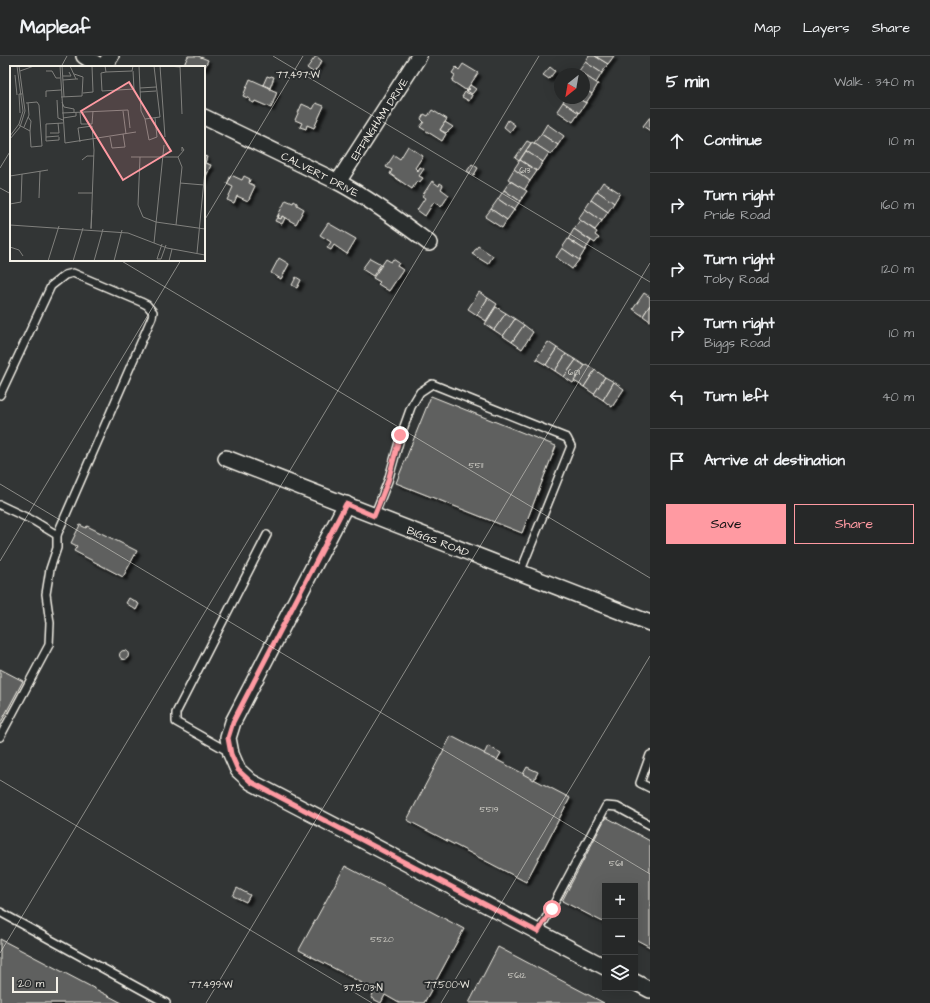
<!DOCTYPE html>
<html lang="en">
<head>
<meta charset="utf-8">
<style>
  body { margin:0; font-family:"Architects Daughter",sans-serif; background:#323434; color:#f1f3f6 }
  .controls { position:absolute; right:12px; bottom:12px; display:grid; overflow:hidden; border-radius:0px; box-shadow:0 4px 16px #0002 }
  .controls button { width:36px; height:36px; display:grid; place-items:center; padding:0; border:0; border-bottom:1px solid #424445; background:#262828; color:#f1f3f6; font:20px sans-serif }
  .compass { position:absolute; left:554px; top:12px; width:36px; height:36px; border-radius:50%; background:#262828; box-shadow:0 4px 16px #0002; rotate:211deg }
  .scale { position:absolute; left:12px; bottom:10px; width:46px; box-sizing:border-box; padding-left:4px; border:2px solid #f4f1e8; border-top:0; font-size:11px; line-height:14px; white-space:nowrap; color:#f4f1e8; -webkit-text-stroke:3px #2a2d2e; paint-order:stroke }
  .stop { position:absolute; width:12px; height:12px; margin:-9px; border:3px solid #ff9aa2; border-radius:50%; background:#fff }
  .stop.end { background:#ff9aa2; border-color:#fff; box-shadow:0 1px 4px #0008 }
  .list { margin:0; padding:0; list-style:none }
  h2 { display:flex; justify-content:space-between; align-items:center; height:52px; margin:0; padding:0 16px; font-size:17px }
  h2 small { font-size:13px; font-weight:400; color:#a4a6a8 }
  .list li { display:grid; grid-template-columns:26px 1fr auto; gap:12px; align-items:center; box-sizing:border-box; height:64px; padding:0 16px; border-top:1px solid #424445 }
  .list b { display:block; font-size:15px; white-space:nowrap }
  .list p { margin:0; font-size:13px; white-space:nowrap; color:#a4a6a8 }
  .list em { font-size:13px; font-style:normal; color:#a4a6a8 }
  .actions { display:flex; gap:8px; padding:12px 16px }
  .actions a { flex:1; padding:9px 0; border:1px solid #ff9aa2; border-radius:0px; text-align:center; font-size:14px; color:#ff9aa2 }
  .actions .main { background:#ff9aa2; color:#111 }
  .icon { flex:none; width:22px; height:22px; fill:none; stroke:currentColor; stroke-width:2; stroke-linecap:round; stroke-linejoin:round }
  .map { position:relative; flex:none; width:650px; height:947px; overflow:hidden }
  header { display:flex; align-items:center; gap:24px; box-sizing:border-box; height:56px; padding:0 20px; background:#262828; border-bottom:1px solid #424445 }
  header strong { font-size:19px }
  nav { display:flex; gap:22px; margin-inline-start:auto; font-size:14px }
  main { display:flex }
  aside { flex:1; background:#262828 }
  .map>svg:first-child { display:block }
  .building { fill:#5f605f; stroke:#f4f1e8; filter:url(#shadow) }
  .lines { fill:none; stroke-linecap:round; stroke-linejoin:round }
  .service-casing { stroke:#f4f1e8; stroke-width:10 }
  .minor-casing { stroke:#f4f1e8; stroke-width:18 }
  .service { stroke:#2a2d2e; stroke-width:7 }
  .minor { stroke:#2a2d2e; stroke-width:15 }
  .route { stroke:#ff9aa2; stroke-width:5 }
  .ticks { fill:none; stroke:#f4f1e8; stroke-width:1; stroke-opacity:0.45 }
  .labels { text-anchor:middle; stroke-width:4; stroke-linejoin:round; paint-order:stroke }
  .number-label { font-size:9px; fill:#cfcdc6 }
  .street-label { font-size:11px; fill:#f4f1e8; stroke:#2a2d2e }
  .inset-road { fill:none; stroke:#80807d; stroke-width:1 }
  .view { fill:#ff9aa2; fill-opacity:0.15; stroke:#ff9aa2; stroke-width:2 }
  .inset-edge { fill:none; stroke:#f4f1e8; stroke-width:2 }
  .ticks-label { font-size:10px; text-anchor:middle; fill:#f4f1e8; stroke:#2a2d2e; stroke-width:4; stroke-linejoin:round; paint-order:stroke }
</style>
</head>
<body>
<header>
<strong>Mapleaf</strong>
<nav><a>Map</a><a>Layers</a><a>Share</a></nav>
</header>
<main>
<div class="map">
<svg width="650" height="947" viewBox="0 0 650 947">
  <defs>
    <filter id="shadow"><feDropShadow dx="3.5" dy="3.5" stdDeviation="1" flood-color="#0009"/></filter>
  </defs>
  <rect width="100%" height="100%" fill="#323535"/>
  <filter id="ink" filterUnits="userSpaceOnUse"><feTurbulence type="fractalNoise" baseFrequency=".025" numOctaves="2"/><feDisplacementMap in="SourceGraphic" scale="8" xChannelSelector="R" yChannelSelector="G"/><feConvolveMatrix kernelMatrix="1 2 1 2 8 2 1 2 1" color-interpolation-filters="sRGB"/></filter>
  <g filter="url(#ink)">
    <g class="building">
      <polygon points="188,0 198,0 208,4 204,13 204,11 183,11"/>
      <polygon points="316,0 322,5 314,17 307,12"/>
      <polygon points="589,0 595,0 608,8 602,17 585,6"/>
      <polygon points="595,0 614,0 608,8"/>
      <polygon points="585,6 602,17 596,27 579,15"/>
      <polygon points="463,8 478,17 468,32 470,33 469,34 467,33 467,35 452,25 455,19 452,17 456,11 459,14"/>
      <polygon points="550,11 555,15 549,23 543,19"/>
      <polygon points="584,19 598,28 592,38 584,33"/>
      <polygon points="267,20 270,21 271,20 274,21 270,32 263,29"/>
      <polygon points="250,23 270,32 270,33 277,36 271,52 255,45 254,47 249,45 250,43 243,40"/>
      <polygon points="470,29 476,33 472,38 467,35 467,33 469,34 470,33 468,32"/>
      <polygon points="584,33 592,38 586,47 577,42 584,42"/>
      <polygon points="465,36 472,39 469,45 462,41"/>
      <polygon points="565,42 577,42 586,47 579,57 563,46"/>
      <polygon points="563,46 579,57 573,66 557,55"/>
      <polygon points="316,47 324,50 314,72 307,69 306,73 300,71 302,67 295,64 302,48 313,53"/>
      <polygon points="432,54 447,63 440,74 446,78 442,85 420,71 424,66 421,63 424,58 428,60"/>
      <polygon points="650,61 650,75 643,70"/>
      <polygon points="508,64 515,69 510,76 504,71"/>
      <polygon points="445,66 453,71 450,74 448,75 446,77 440,74"/>
      <polygon points="547,68 564,80 558,89 541,78"/>
      <polygon points="541,78 558,89 551,99 534,87"/>
      <polygon points="527,85 531,87 519,105 515,102"/>
      <polygon points="532,86 549,97 543,106 526,95"/>
      <polygon points="408,90 423,100 415,112 418,115 420,111 424,113 419,120 423,122 419,127 417,125 412,133 390,118 392,114 386,111 394,99 400,103"/>
      <polygon points="526,95 543,106 537,115 520,104"/>
      <polygon points="204,100 207,101 205,107 211,109 204,125"/>
      <polygon points="520,104 537,115 530,125 514,113"/>
      <polygon points="472,108 478,112 474,119 467,115"/>
      <polygon points="514,113 530,125 524,134 508,123"/>
      <polygon points="231,119 242,124 244,120 250,123 249,127 255,130 248,145 237,140 234,147 227,144 233,131 227,128"/>
      <polygon points="432,125 439,130 440,127 443,129 441,133 449,139 441,151 434,146 425,160 417,154 425,142 422,140"/>
      <polygon points="510,125 527,135 520,145 504,134"/>
      <polygon points="603,126 620,137 614,147 597,135"/>
      <polygon points="504,134 520,145 514,154 498,143"/>
      <polygon points="597,135 614,147 608,156 591,144"/>
      <polygon points="498,143 514,154 507,164 491,153"/>
      <polygon points="286,144 293,147 294,145 297,147 297,149 304,153 296,168 282,160 281,163 278,162 279,159 278,159"/>
      <polygon points="591,144 608,156 602,165 585,153"/>
      <polygon points="491,153 507,164 502,172 485,161"/>
      <polygon points="585,153 602,165 595,174 578,163"/>
      <polygon points="278,159 279,159 278,162 281,163 282,160 285,162 282,168 275,165"/>
      <polygon points="580,164 597,176 595,179 599,182 595,187 574,173"/>
      <polygon points="328,167 356,183 347,198 334,189 331,194 327,192 331,186 320,179"/>
      <polygon points="574,173 591,185 585,194 568,183"/>
      <polygon points="568,183 585,194 579,204 562,192"/>
      <polygon points="478,190 493,200 488,208 472,198"/>
      <polygon points="562,192 579,204 572,213 556,201"/>
      <polygon points="279,202 289,208 281,223 271,217"/>
      <polygon points="370,202 381,208 373,220 362,213"/>
      <polygon points="386,203 391,206 393,203 399,207 397,210 403,214 389,235 378,228 380,226 373,222"/>
      <polygon points="296,221 301,224 297,232 292,229"/>
      <polygon points="479,236 488,242 477,259 468,253"/>
      <polygon points="644,237 650,241 650,249 643,260 633,253"/>
      <polygon points="488,242 497,248 486,265 477,259"/>
      <polygon points="650,249 650,265 643,260"/>
      <polygon points="496,251 506,257 494,274 485,268"/>
      <polygon points="506,257 515,263 503,280 494,274"/>
      <polygon points="515,263 524,269 512,286 503,280"/>
      <polygon points="524,269 533,276 522,293 512,286"/>
      <polygon points="548,286 557,292 546,309 536,303"/>
      <polygon points="557,292 566,298 555,315 546,309"/>
      <polygon points="566,298 576,304 564,321 555,315"/>
      <polygon points="576,304 585,310 573,327 564,321"/>
      <polygon points="586,308 595,314 584,331 574,325"/>
      <polygon points="595,314 605,321 594,338 584,331"/>
      <polygon points="605,321 614,326 603,344 594,338"/>
      <polygon points="614,326 624,333 612,351 603,344"/>
      <polygon points="431,340 556,390 522,477 396,427"/>
      <polygon points="80,469 86,472 87,470 137,495 123,521 74,495 77,490 71,487"/>
      <polygon points="129,542 139,548 136,554 126,547"/>
      <circle cx="124" cy="599" r="4.5"/>
      <polygon points="0,613 23,625 0,668"/>
      <polygon points="451,680 570,742 526,826 407,764"/>
      <polygon points="488,690 501,697 497,704 484,698"/>
      <polygon points="527,711 538,716 534,724 523,718"/>
      <polygon points="606,761 650,785 650,891 635,883 635,830 605,830 605,867 562,845"/>
      <polygon points="345,810 464,873 424,947 399,947 385,939 381,947 371,942 373,938 371,936 372,933 371,932 369,935 361,930 362,927 299,894"/>
      <polygon points="237,832 250,839 246,846 233,840"/>
      <polygon points="0,883 122,947 0,947"/>
      <polygon points="498,891 604,947 469,947"/>
    </g>
    <g class="lines">
      <g class="service-casing">
        <g id="service">
          <polyline points="0,339 51,230 65,219 73,217 141,246 147,249 153,256 152,261 57,479"/>
          <polyline points="0,449 34,465 57,479 57,492 50,513 46,538 50,567 49,589 0,681"/>
          <polyline points="374,460 388,425 401,379 411,351 420,336 432,328 567,382 571,390 520,517"/>
          <polyline points="231,697 176,666 176,657 267,479"/>
          <polyline points="650,699 640,727 650,732"/>
          <polyline points="0,856 166,947"/>
          <polyline points="538,876 551,853 606,750 617,751 650,769"/>
        </g>
      </g>
      <g class="minor-casing">
        <g id="minor">
          <polyline points="84,0 101,11"/>
          <polyline points="103,11 111,0"/>
          <path d="M204,61L338,126C370,143 400,165 429,187"/>
          <polyline points="338,126 419,0"/>
          <polyline points="226,402 650,567"/>
          <polyline points="346,448 233,666 228,682 231,698 238,714 251,726 605,911"/>
          <polyline points="635,926 650,934"/>
        </g>
      </g>
      <use href="#service" class="service"/>
      <use href="#minor" class="minor"/>
    </g>
  </g>
  <g class="lines" filter="url(#ink)">
    <polyline class="route" points="400,379 388,425 374,460 346,448 233,666 228,682 231,698 238,714 251,726 538,876 552,853"/>
  </g>
  <path class="ticks" d="M273,0L650,226M61,11L67,0M0,112L11,94M0,132L11,138M204,165L303,0M120,204L650,522M0,428L650,818M0,505L181,204M0,724L372,947M0,897L539,0M206,947L650,207M441,947L650,600"/>
  <g class="labels">
    <g class="number-label">
      <text x="525" y="117">613</text>
      <text x="574" y="319">601</text>
      <text x="476" y="412">5511</text>
      <text x="489" y="756">5519</text>
      <text x="616" y="810">5611</text>
      <text x="382" y="886">5520</text>
      <text x="517" y="922">5612</text>
    </g>
    <g class="street-label">
      <text transform="translate(379 63) rotate(-57)" y="4">EFFINGHAM DRIVE</text>
      <text transform="translate(320 118) rotate(27)" y="4">CALVERT DRIVE</text>
      <text transform="translate(438 485) rotate(21)" y="4">BIGGS ROAD</text>
    </g>
  </g>
  <g transform="translate(10 10)">
    <rect width="195" height="195" fill="#323535"/>
    <path class="inset-road" d="M50,0L55,77L126,66M52,0L54,31M60,0L66,13H68M95,0L96,6L122,5L123,0M129,0L131,45L135,53L150,51L144,0M150,0L155,71M158,0L170,1M170,0L172,48M10,5L24,0M36,5H42L46,12H50M96,6L91,7L92,25L124,23L123,5M5,9L7,29M53,10H61L59,6M53,14L66,13M130,22L146,21M130,26L146,25M73,27L83,26L82,0M36,31V25L51,24M51,31L72,30L73,11L64,8M47,34L48,52L53,54M52,36L54,41L64,43V46M113,45L116,68M70,46L71,58H82L83,45M10,47L9,28H12M52,47L118,44L120,62M18,51L21,55L20,65M53,52L66,50V46M135,53L139,74L147,71L145,52M9,59L20,65L21,81L32,80L29,39L27,36L16,37M14,61L19,49L18,37M40,67H49L48,57M0,70L9,58L13,45L7,0M36,71L49,70M49,71V74L36,75V58L53,57M100,71L102,82L115,81L113,68M0,73L10,61L15,45L9,0M70,76L68,62L82,60L84,84L81,162M121,91H168M130,91L128,139L133,151L146,156L195,163M168,91L174,84L172,81V85M72,94L77,90H84M0,110L38,104M170,117L194,119M68,127H82M29,132L30,105M0,138L11,136L12,108M0,159L118,167L157,182L195,189M166,159L172,101L168,91M81,163L82,144M144,177L154,79M152,178L147,193H151L156,179M0,181L9,184L13,190M187,187L195,104M38,195L49,160M63,195L73,162M84,195L93,163M104,195L112,164M159,195L162,183"/>
    <path class="view" d="M119,16L161,85L113,114L71,45Z"/>
    <rect width="195" height="195" class="inset-edge"/>
  </g>
  <g class="ticks-label">
    <text x="298" y="22">77.497°W</text>
    <text x="211" y="932">77.499°W</text>
    <text x="447" y="932">77.500°W</text>
    <text x="363" y="935">37.503°N</text>
  </g>
</svg>
<div class="controls">
<button>+</button>
<button>−</button>
<button><svg class="icon" aria-label="layers" viewBox="0 0 24 24"><path d="M12 4l9 5-9 5-9-5zM3 14l9 5 9-5"/></svg></button>
</div>
<svg class="compass" viewBox="-18 -18 36 36"><path d="M0-13l5 13h-10z" fill="#e53935"/><path d="M0 13l5-13h-10z" fill="#a4a6a8"/></svg>
<div class="scale">20 m</div>
<div class="stop" style="left:552px;top:853px"></div>
<div class="stop end" style="left:400px;top:379px"></div>
</div>
<aside>
<h2>5 min<small>Walk · 340 m</small></h2>
<ul class="list">
<li><svg class="icon" aria-label="ahead" viewBox="0 0 24 24"><path d="M12 20V5M6 11l6-6 6 6"/></svg><div><b>Continue</b></div><em>10 m</em></li>
<li><svg class="icon" aria-label="right" viewBox="0 0 24 24"><path d="M7 20v-9h11M14 6l5 5-5 5"/></svg><div><b>Turn right</b><p>Pride Road</p></div><em>160 m</em></li>
<li><svg class="icon" aria-label="right" viewBox="0 0 24 24"><path d="M7 20v-9h11M14 6l5 5-5 5"/></svg><div><b>Turn right</b><p>Toby Road</p></div><em>120 m</em></li>
<li><svg class="icon" aria-label="right" viewBox="0 0 24 24"><path d="M7 20v-9h11M14 6l5 5-5 5"/></svg><div><b>Turn right</b><p>Biggs Road</p></div><em>10 m</em></li>
<li><svg class="icon" aria-label="left" viewBox="0 0 24 24"><path d="M17 20v-9H6M10 6l-5 5 5 5"/></svg><div><b>Turn left</b></div><em>40 m</em></li>
<li><svg class="icon" aria-label="arrive" viewBox="0 0 24 24"><path d="M6 21V4h12l-3 4 3 4H6"/></svg><div><b>Arrive at destination</b></div></li>
</ul>
<div class="actions"><a class="main">Save</a><a>Share</a></div>
</aside>
</main>
</body>
</html>
